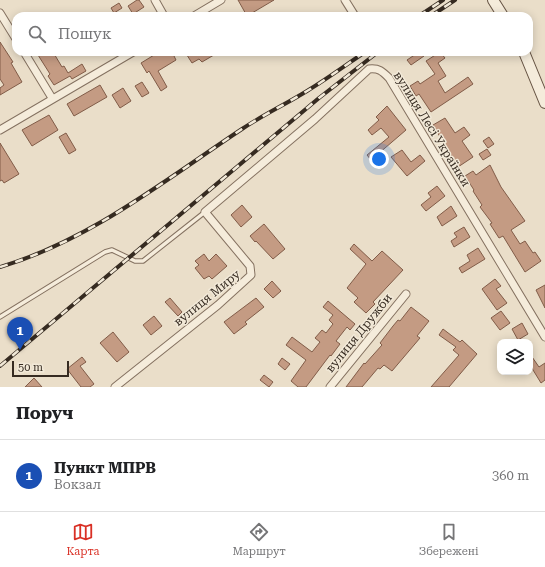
<!DOCTYPE html>
<html lang="uk">
<head>
<meta charset="utf-8">
<style>
  body { margin:0; font-family:"Roboto Serif",serif; background:#f2f2f2; color:#202124 }
  .controls { position:absolute; right:12px; bottom:12px; display:grid; overflow:hidden; border-radius:8px; box-shadow:0 2px 10px #0003 }
  .controls button { width:36px; height:36px; display:grid; place-items:center; padding:0; border:0; border-bottom:1px solid #e0e0e0; background:#fff; color:#202124; font:20px sans-serif }
  .scale { position:absolute; left:12px; bottom:10px; width:57px; box-sizing:border-box; padding-left:4px; border:2px solid #362b21; border-top:0; font-size:11px; line-height:14px; white-space:nowrap; color:#362b21; -webkit-text-stroke:3px #f2e9d8; paint-order:stroke }
  .you { position:absolute; left:379px; top:159px; width:14px; height:14px; margin:-10px; border:3px solid #fff; border-radius:50%; background:#1a73e8; box-shadow:0 0 0 6px #1a73e833 }
  .badge { display:grid; place-items:center; width:26px; height:26px; border-radius:50%; background:#d93025; color:#fff; font-size:13px; font-weight:700 }
  .pin { position:absolute; translate:-50% -33px; filter:drop-shadow(0 1px 2px #0008) }
  .pin::after { content:''; position:absolute; top:21px; width:14px; height:12px; background:inherit; clip-path:polygon(0 0,100% 0,50% 100%) }
  .list { margin:0; padding:0; list-style:none }
  h2 { display:flex; justify-content:space-between; align-items:center; height:52px; margin:0; padding:0 16px; font-size:17px }
  h2 small { font-size:13px; font-weight:400; color:#757577 }
  .list li { display:grid; grid-template-columns:26px 1fr auto; gap:12px; align-items:center; box-sizing:border-box; height:72px; padding:0 16px; border-top:1px solid #e0e0e0 }
  .list b { display:block; font-size:15px; white-space:nowrap }
  .list p { margin:0; font-size:13px; white-space:nowrap; color:#757577 }
  .list em { font-size:13px; font-style:normal; color:#757577 }
  .icon { flex:none; width:22px; height:22px; fill:none; stroke:currentColor; stroke-width:2; stroke-linecap:round; stroke-linejoin:round }
  .map { position:relative; flex:none; width:545px; height:387px; overflow:hidden }
  .search { position:absolute; background:#fff; box-shadow:0 2px 10px #0003; left:12px; right:12px; top:12px; height:44px; display:flex; align-items:center; gap:10px; box-sizing:border-box; padding:0 14px; border-radius:12px; color:#757577; font-size:15px }
  .sheet { height:124px; background:#fff }
  nav { display:flex; justify-content:space-around; align-items:center; box-sizing:border-box; height:56px; border-top:1px solid #e0e0e0; background:#fff; font-size:11px; color:#757577 }
  nav a { display:grid; justify-items:center; gap:2px }
  nav .on { color:#d93025 }
  .map>svg:first-child { display:block }
  .building { fill:#c49b83; stroke:#815c48 }
  .lines { fill:none; stroke-linecap:round; stroke-linejoin:round }
  .service-casing { stroke:#847160; stroke-width:5.5 }
  .minor-casing { stroke:#847160; stroke-width:9 }
  .secondary-casing { stroke:#665343; stroke-width:12 }
  .service { stroke:#f5ecdb; stroke-width:3.5 }
  .minor { stroke:#f5ecdb; stroke-width:7 }
  .secondary { stroke:#f5ecdb; stroke-width:10 }
  .rail-casing { stroke:#362b21; stroke-width:4 }
  .rail { stroke:#f2e9d8; stroke-width:2.5; stroke-dasharray:8; stroke-linecap:butt }
  .labels { text-anchor:middle; stroke-width:3; stroke-linejoin:round; paint-order:stroke }
  .street-label { font-size:12px; fill:#362b21; stroke:#f2e9d8 }
</style>
</head>
<body>
<div class="map">
<svg width="545" height="387" viewBox="0 0 545 387">
  <rect width="100%" height="100%" fill="#eadec9"/>
  <g class="building">
    <polygon points="137,0 139,0 144,7 133,14 128,6"/>
    <polygon points="238,0 274,0 247,16"/>
    <polygon points="119,3 122,8 114,13 111,8"/>
    <polygon points="0,42 13,62 11,63 22,82 0,95 0,88 4,85 0,79"/>
    <polygon points="43,52 53,52 62,67 64,66 68,73 82,64 86,71 72,79 70,76 54,85 48,76 50,74 38,55"/>
    <polygon points="159,52 172,52 176,60 158,71 167,87 161,91 149,71 147,73 141,63"/>
    <polygon points="185,52 219,52 202,62 199,59 192,63"/>
    <polygon points="419,52 421,52 424,56 411,65 407,60"/>
    <polygon points="440,52 445,58 438,63 446,76 438,81 445,93 468,77 473,84 431,112 419,94 416,96 410,86 418,81 420,84 435,74 426,61"/>
    <polygon points="142,82 149,93 142,97 135,86"/>
    <polygon points="100,85 107,97 74,116 67,104"/>
    <polygon points="123,88 131,101 120,108 112,95"/>
    <polygon points="387,106 406,130 371,160 367,155 389,137 381,128 372,135 368,130 379,120 376,117"/>
    <polygon points="49,115 58,130 32,146 22,130"/>
    <polygon points="445,118 455,133 464,127 470,135 462,141 473,157 458,167 433,125"/>
    <polygon points="66,133 76,150 69,154 59,137"/>
    <polygon points="489,137 494,144 488,148 483,141"/>
    <polygon points="0,143 19,174 4,183 2,180 0,181"/>
    <polygon points="487,149 491,155 483,160 479,154"/>
    <polygon points="402,150 411,162 420,155 425,161 407,176 391,157"/>
    <polygon points="490,165 501,187 525,221 511,230 520,244 525,241 533,253 535,252 541,261 525,272 503,236 499,238 490,224 492,223 480,207 482,205 473,191 474,190 465,176 473,171 476,175"/>
    <polygon points="437,186 445,196 426,211 421,205 431,197 428,193"/>
    <polygon points="242,205 252,217 241,227 231,215"/>
    <polygon points="451,206 457,216 442,226 437,217"/>
    <polygon points="264,224 285,249 273,259 256,241 255,242 250,236"/>
    <polygon points="464,227 470,237 454,247 451,241 457,237 454,233"/>
    <polygon points="354,244 372,261 382,251 403,270 373,302 375,304 366,313 354,302 358,298 347,288 366,264 350,249"/>
    <polygon points="478,248 485,259 462,273 459,268 470,261 467,255"/>
    <polygon points="204,254 209,261 216,254 227,266 212,279 209,276 204,279 195,268 199,265 195,261"/>
    <polygon points="495,279 501,286 496,289 507,303 497,310 482,289"/>
    <polygon points="272,281 281,291 273,298 264,289"/>
    <polygon points="545,285 545,308 536,290"/>
    <polygon points="170,298 182,312 178,316 165,302"/>
    <polygon points="256,298 264,307 245,322 247,324 234,334 224,322"/>
    <polygon points="328,301 355,324 350,330 347,327 336,341 340,344 331,356 330,355 306,387 298,387 291,381 306,360 286,345 292,337 312,352 320,342 315,338 322,330 326,333 333,324 329,320 333,315 323,307"/>
    <polygon points="411,307 429,321 417,336 420,338 392,371 384,365 380,369 378,368 362,387 346,387 364,363 365,364 382,345 380,343 393,326 398,320 400,321"/>
    <polygon points="501,311 510,323 500,330 491,318"/>
    <polygon points="154,316 162,326 151,335 143,325"/>
    <polygon points="522,323 528,334 518,340 512,329"/>
    <polygon points="443,329 460,342 462,340 477,354 449,387 431,387 459,355 453,350 456,347 439,335"/>
    <polygon points="113,332 129,352 117,362 100,343"/>
    <polygon points="530,354 539,367 545,363 545,380 541,383 530,365"/>
    <polygon points="82,357 86,362 80,366 94,384 90,387 81,387 67,369"/>
    <polygon points="282,358 290,364 285,370 278,364"/>
    <polygon points="264,375 273,382 269,387 260,380"/>
    <polygon points="34,378 42,387 25,387"/>
  </g>
  <g class="lines">
    <g class="service-casing">
      <polyline id="service" points="0,317 105,252 112,250 135,261 143,261 205,212"/>
    </g>
    <g class="minor-casing">
      <g id="minor">
        <polyline points="155,0 164,16"/>
        <polyline points="345,0 355,16"/>
        <polyline points="0,13 16,39"/>
        <polyline points="194,16 221,0"/>
        <polyline points="24,52 52,98"/>
        <polyline points="0,130 133,52"/>
        <path d="M115,387L218,305L251,275L250,266L205,212L315,119L369,69C379,68 382,71 389,78L545,337"/>
        <polyline points="330,387 406,294"/>
      </g>
    </g>
    <g class="secondary-casing">
      <g id="secondary">
        <polyline points="493,0 503,16"/>
        <polyline points="524,52 545,103"/>
      </g>
    </g>
    <use href="#service" class="service"/>
    <use href="#minor" class="minor"/>
    <use href="#secondary" class="secondary"/>
    <g class="rail-casing">
      <g id="rail">
        <polyline points="419,16 443,0"/>
        <polyline points="431,16 455,0"/>
        <path d="M0,267C89,241 165,180 242,129C263,115 286,104 307,91C327,79 346,65 365,52"/>
        <polyline points="0,366 319,98 378,52"/>
      </g>
    </g>
    <use href="#rail" class="rail"/>
  </g>
  <g class="labels">
    <g class="street-label">
      <text transform="translate(432 129) rotate(58)" y="4">вулиця Лесі Українки</text>
      <text transform="translate(207 298) rotate(-39)" y="4">вулиця Миру</text>
      <text transform="translate(359 333) rotate(-51)" y="4">вулиця Дружби</text>
    </g>
  </g>
</svg>
<div class="controls">
<button><svg class="icon" aria-label="layers" viewBox="0 0 24 24"><path d="M12 4l9 5-9 5-9-5zM3 14l9 5 9-5"/></svg></button>
</div>
<div class="scale">50 m</div>
<div class="you"></div>
<div class="pin badge" style="left:20px;top:350px;background:#1a4fb4">1</div>
<div class="search"><svg class="icon" aria-label="search" viewBox="0 0 24 24"><circle cx="10" cy="10" r="6"/><path d="M15 15l6 6"/></svg>Пошук</div>
</div>
<section class="sheet">
<h2>Поруч<small></small></h2>
<ul class="list">
<li><span class="badge" style="background:#1a4fb4">1</span><div><b>Пункт МПРВ</b><p>Вокзал</p></div><em>360 m</em></li>
</ul>
</section>
<nav>
<a class="on"><svg class="icon" aria-label="map" viewBox="0 0 24 24"><path d="M3 6l6-2 6 2 6-2v14l-6 2-6-2-6 2zM9 4v14M15 6v14"/></svg>Карта</a>
<a><svg class="icon" aria-label="directions" viewBox="0 0 24 24"><path d="M12 3l9 9-9 9-9-9zM9 14v-3h6M13 9l2 2-2 2"/></svg>Маршрут</a>
<a><svg class="icon" aria-label="saved" viewBox="0 0 24 24"><path d="M7 4h10v16l-5-4-5 4z"/></svg>Збережені</a>
</nav>
</body>
</html>
